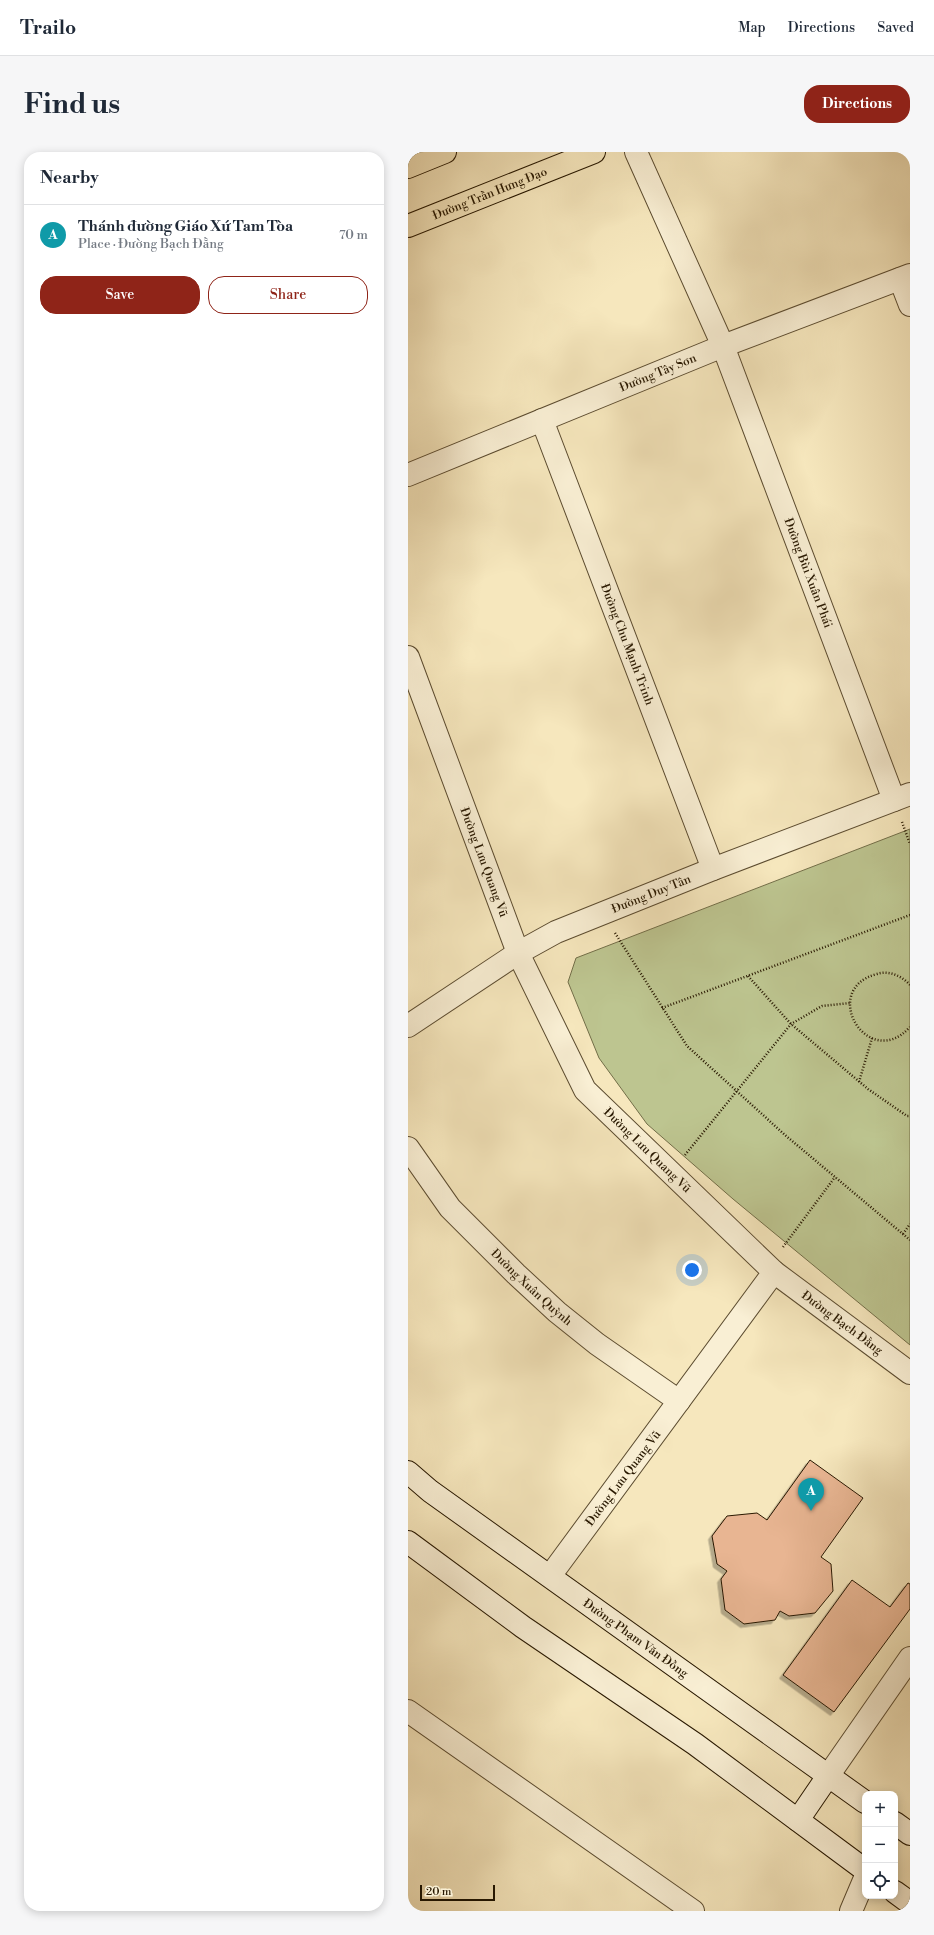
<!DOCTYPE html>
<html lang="en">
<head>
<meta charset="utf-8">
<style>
  body { margin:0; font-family:"Libre Bodoni",serif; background:#f6f6f7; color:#1f2937 }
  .controls { position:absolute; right:12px; bottom:12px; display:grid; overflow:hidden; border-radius:8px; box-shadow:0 2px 10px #0003 }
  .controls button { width:36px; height:36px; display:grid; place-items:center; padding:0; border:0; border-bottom:1px solid #e0e1e3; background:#fff; color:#1f2937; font:20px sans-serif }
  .scale { position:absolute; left:12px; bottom:10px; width:75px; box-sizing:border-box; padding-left:4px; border:2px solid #281801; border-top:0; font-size:11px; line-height:14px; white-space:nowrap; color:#281801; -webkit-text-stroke:3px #f9efd4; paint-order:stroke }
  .you { position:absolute; left:284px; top:1118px; width:14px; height:14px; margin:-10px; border:3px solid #fff; border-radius:50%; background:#1a73e8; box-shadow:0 0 0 6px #1a73e833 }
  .badge { display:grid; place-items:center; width:26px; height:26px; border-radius:50%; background:#8f2418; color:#fff; font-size:13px; font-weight:700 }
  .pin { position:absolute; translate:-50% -33px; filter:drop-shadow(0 1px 2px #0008) }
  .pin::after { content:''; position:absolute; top:21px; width:14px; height:12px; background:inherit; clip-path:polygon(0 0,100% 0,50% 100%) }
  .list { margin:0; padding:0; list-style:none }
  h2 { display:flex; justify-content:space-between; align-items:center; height:52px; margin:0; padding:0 16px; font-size:17px }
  h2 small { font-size:13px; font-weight:400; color:#747a83 }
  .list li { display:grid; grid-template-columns:26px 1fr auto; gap:12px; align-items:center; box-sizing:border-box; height:60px; padding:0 16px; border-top:1px solid #e0e1e3 }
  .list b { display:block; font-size:15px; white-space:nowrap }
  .list p { margin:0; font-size:13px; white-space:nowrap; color:#747a83 }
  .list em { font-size:13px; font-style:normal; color:#747a83 }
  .actions { display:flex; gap:8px; padding:12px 16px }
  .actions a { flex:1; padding:9px 0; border:1px solid #8f2418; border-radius:16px; text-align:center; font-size:14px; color:#8f2418 }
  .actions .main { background:#8f2418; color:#fff }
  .icon { flex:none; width:22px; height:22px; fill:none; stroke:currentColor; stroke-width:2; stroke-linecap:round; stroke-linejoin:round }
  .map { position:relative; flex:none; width:502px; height:1759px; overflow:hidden; border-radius:16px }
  header { display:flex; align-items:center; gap:24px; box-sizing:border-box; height:56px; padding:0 20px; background:#fff; border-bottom:1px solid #e0e1e3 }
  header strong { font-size:19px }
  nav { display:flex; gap:22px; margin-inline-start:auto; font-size:14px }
  .intro { display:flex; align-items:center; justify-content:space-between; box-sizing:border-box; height:96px; padding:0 24px }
  h1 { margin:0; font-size:28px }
  .button { padding:10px 18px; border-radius:16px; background:#8f2418; color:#fff; font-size:14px; font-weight:700 }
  main { display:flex; gap:24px; padding:0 24px }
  aside { flex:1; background:#fff; border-radius:16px; box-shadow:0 2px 10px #0003 }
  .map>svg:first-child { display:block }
  .green { fill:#bdc590; stroke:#726e48 }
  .building { fill:#e8b592; stroke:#281801; filter:url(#shadow) }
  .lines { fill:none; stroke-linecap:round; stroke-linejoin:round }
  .street-casing { stroke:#5c4c30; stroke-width:24 }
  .secondary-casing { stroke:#281801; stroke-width:24 }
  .primary-casing { stroke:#281801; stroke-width:24 }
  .path { stroke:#281801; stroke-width:2.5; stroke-dasharray:1 2; stroke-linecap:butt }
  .street { stroke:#f9efd4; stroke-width:22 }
  .secondary { stroke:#f9efd4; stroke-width:22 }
  .primary { stroke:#f6e7bd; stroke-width:22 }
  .labels { text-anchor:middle; stroke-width:3.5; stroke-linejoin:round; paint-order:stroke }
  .street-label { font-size:12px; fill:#281801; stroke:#f9efd4 }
</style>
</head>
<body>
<header>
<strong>Trailo</strong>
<nav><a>Map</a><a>Directions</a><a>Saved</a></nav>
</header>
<div class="intro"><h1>Find us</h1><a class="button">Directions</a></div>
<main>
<aside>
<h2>Nearby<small></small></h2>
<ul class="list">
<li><span class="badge" style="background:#0f9aa8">A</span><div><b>Thánh đường Giáo Xứ Tam Tòa</b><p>Place · Đường Bạch Đằng</p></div><em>70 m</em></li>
</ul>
<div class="actions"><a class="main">Save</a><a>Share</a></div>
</aside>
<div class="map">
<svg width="502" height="1759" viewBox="0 0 502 1759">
  <defs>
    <filter id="shadow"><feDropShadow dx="-3.5" dy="3.5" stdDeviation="0" flood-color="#0004"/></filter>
  </defs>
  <rect width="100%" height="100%" fill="#f6e7bd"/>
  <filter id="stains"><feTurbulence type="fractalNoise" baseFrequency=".005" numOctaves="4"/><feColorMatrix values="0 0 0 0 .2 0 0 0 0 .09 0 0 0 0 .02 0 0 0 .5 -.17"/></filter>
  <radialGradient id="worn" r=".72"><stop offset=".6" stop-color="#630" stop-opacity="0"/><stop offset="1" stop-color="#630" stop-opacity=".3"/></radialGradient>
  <polygon class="green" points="502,677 502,1193 325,1047 239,972 191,906 160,830 168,806"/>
  <g class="building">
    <polygon points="402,1308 455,1346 413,1405 423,1412 425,1439 407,1461 381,1464 372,1459 367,1468 336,1472 317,1458 313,1427 319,1419 309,1412 304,1384 319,1364 349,1361 359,1368"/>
    <polygon points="444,1428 482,1455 500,1431 502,1432 502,1457 426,1560 375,1523"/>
  </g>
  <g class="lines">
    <g class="street-casing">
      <g id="street">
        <path id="s1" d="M228,0L315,194L486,648"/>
        <polyline points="492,127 502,153"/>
        <path id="s2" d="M134,268L305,717"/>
        <path id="s3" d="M0,323L315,194L502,123"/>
        <path id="s4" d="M0,505L110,801L177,938L366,1120L142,1424"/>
        <path id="s5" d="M0,874L110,801L148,780L305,717L502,642"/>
        <path id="s6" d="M0,996L42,1056L108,1122L149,1160L189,1192L271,1249"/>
        <path id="s7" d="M366,1120L502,1221"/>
        <polyline points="0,1559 285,1759"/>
        <polyline points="420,1624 502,1506"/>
        <polyline points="443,1759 457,1726"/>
      </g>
    </g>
    <g class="secondary-casing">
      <g id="secondary">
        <path id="s8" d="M0,1320L22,1339L457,1650"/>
        <polyline points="0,1390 115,1475 287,1592 457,1718"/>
        <polyline points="390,1668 420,1624"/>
        <polyline points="487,1671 502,1682"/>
        <polyline points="487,1740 502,1751"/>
      </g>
    </g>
    <g class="primary-casing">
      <g id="primary">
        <polyline points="0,15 37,0"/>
        <path id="s9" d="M0,74L186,0"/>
      </g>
    </g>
    <g class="path">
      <polyline points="494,670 502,692"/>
      <polyline points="207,781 279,894 377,983 502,1088"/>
      <polyline points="340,824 383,872 460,937 499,964 502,964"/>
      <path d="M502,833C494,824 481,818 469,822C410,837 460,921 502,875"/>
      <polyline points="254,856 502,763"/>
      <polyline points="451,930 464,886"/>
      <polyline points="277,1003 383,872 414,854 442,851"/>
      <polyline points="495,1082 502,1072"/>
      <polyline points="375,1095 427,1025"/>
    </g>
    <use href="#street" class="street"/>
    <use href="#secondary" class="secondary"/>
    <use href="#primary" class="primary"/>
  </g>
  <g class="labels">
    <g class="street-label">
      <text dy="4" stroke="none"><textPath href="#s9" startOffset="88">Đường Trần Hưng Đạo</textPath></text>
      <text dy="4" stroke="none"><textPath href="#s3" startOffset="270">Đường Tây Sơn</textPath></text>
      <text dy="4" stroke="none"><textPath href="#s1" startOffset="455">Đường Bùi Xuân Phái</textPath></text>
      <text dy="4" stroke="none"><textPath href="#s2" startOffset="240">Đường Chu Mạnh Trinh</textPath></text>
      <text dy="4" stroke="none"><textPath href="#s4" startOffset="219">Đường Lưu Quang Vũ</textPath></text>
      <text dy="4" stroke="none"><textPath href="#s5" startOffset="278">Đường Duy Tân</textPath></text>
      <text dy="4" stroke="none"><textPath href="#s4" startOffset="555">Đường Lưu Quang Vũ</textPath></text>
      <text dy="4" stroke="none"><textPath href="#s6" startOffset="187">Đường Xuân Quỳnh</textPath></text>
      <text dy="4" stroke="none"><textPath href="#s7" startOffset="85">Đường Bạch Đằng</textPath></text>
      <text transform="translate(215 1326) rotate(-53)" y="4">Đường Lưu Quang Vũ</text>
      <text dy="4" stroke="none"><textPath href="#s8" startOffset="282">Đường Phạm Văn Đồng</textPath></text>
    </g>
  </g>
  <rect width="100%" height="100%" filter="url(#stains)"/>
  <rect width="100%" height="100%" fill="url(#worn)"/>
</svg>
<div class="controls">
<button>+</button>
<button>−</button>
<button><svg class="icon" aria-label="locate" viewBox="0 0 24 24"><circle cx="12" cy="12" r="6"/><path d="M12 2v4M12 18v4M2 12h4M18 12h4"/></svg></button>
</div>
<div class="scale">20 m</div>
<div class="you"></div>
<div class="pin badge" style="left:403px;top:1359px;background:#0f9aa8">A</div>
</div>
</main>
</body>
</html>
